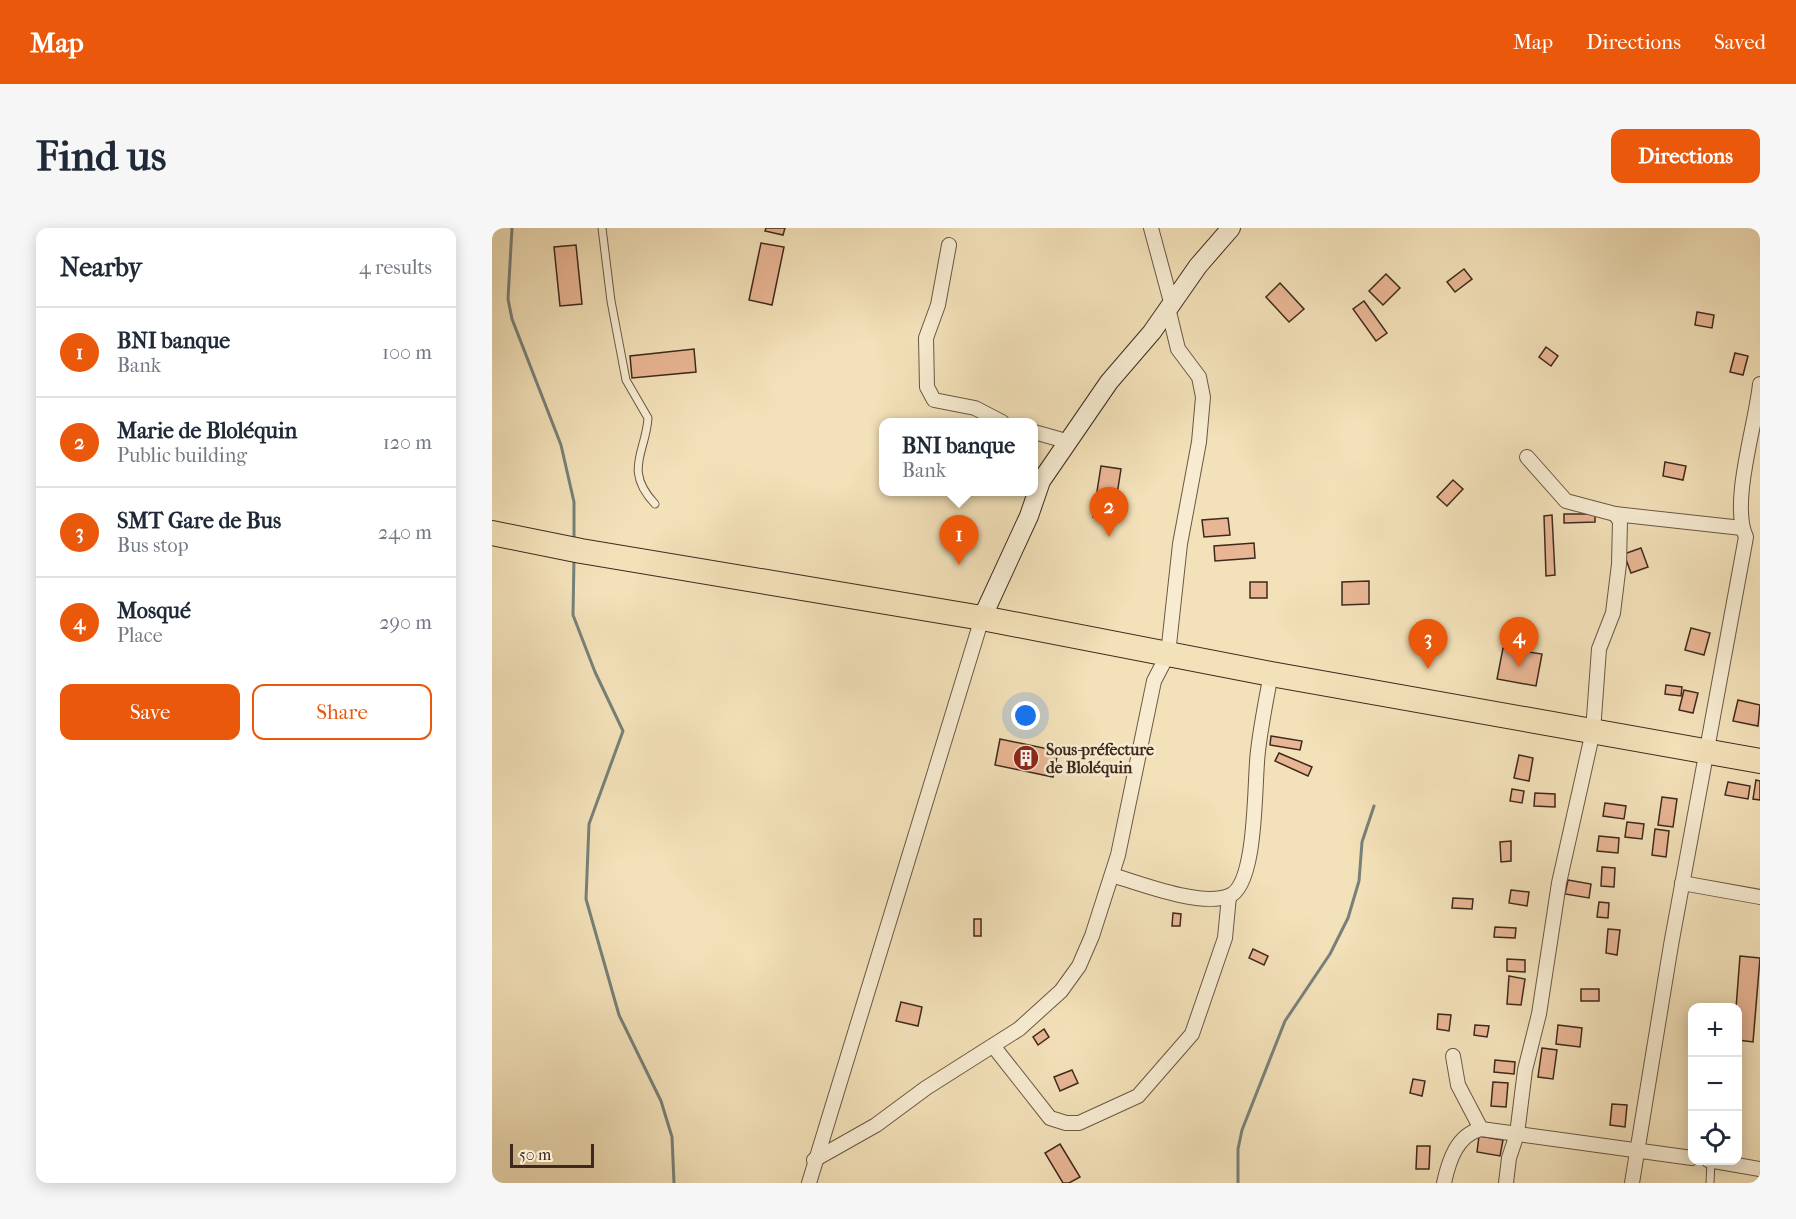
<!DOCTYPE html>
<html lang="en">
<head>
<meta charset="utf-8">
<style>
  body { margin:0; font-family:"IM FELL French Canon",serif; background:#f6f6f7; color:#1f2937 }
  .controls { position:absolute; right:18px; bottom:18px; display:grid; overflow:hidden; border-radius:12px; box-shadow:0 3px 15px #0003 }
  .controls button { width:54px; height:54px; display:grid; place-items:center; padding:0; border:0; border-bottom:2px solid #e0e1e3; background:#fff; color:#1f2937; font:30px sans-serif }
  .scale { position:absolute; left:18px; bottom:15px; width:84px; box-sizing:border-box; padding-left:6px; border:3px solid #3f291d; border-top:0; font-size:16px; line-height:21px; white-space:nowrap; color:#3f291d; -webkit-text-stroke:4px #f7ecd2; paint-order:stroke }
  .you { position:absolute; left:534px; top:488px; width:21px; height:21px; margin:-15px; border:4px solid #fff; border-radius:50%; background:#1a73e8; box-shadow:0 0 0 9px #1a73e833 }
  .badge { display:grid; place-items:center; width:39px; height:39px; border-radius:50%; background:#ea580c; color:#fff; font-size:20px; font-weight:700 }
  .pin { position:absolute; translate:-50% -50px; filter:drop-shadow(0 2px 3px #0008) }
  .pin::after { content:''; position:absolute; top:32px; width:21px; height:18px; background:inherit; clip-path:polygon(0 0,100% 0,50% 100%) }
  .popup { position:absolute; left:387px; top:190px; width:159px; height:78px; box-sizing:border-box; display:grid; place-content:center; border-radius:12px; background:#fff; filter:drop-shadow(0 2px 4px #0005); font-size:20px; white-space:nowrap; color:#747a83 }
  .popup b { font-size:22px; color:#1f2937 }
  .popup::after { content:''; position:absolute; left:50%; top:100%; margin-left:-12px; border:12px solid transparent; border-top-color:#fff }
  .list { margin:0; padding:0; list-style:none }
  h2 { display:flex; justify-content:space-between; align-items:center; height:78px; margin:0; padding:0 24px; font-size:26px }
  h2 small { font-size:20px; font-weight:400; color:#747a83 }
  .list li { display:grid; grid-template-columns:39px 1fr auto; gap:18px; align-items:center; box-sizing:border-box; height:90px; padding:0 24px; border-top:2px solid #e0e1e3 }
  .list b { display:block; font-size:22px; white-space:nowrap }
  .list p { margin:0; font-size:20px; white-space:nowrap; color:#747a83 }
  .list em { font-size:20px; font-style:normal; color:#747a83 }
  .actions { display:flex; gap:12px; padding:18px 24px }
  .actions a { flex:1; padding:14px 0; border:2px solid #ea580c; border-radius:12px; text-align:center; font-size:21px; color:#ea580c }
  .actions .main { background:#ea580c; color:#fff }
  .icon { flex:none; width:33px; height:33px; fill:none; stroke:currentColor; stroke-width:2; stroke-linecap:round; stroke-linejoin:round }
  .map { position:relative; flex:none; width:1268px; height:955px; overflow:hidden; border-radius:12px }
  header { display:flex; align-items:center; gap:36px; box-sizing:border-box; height:84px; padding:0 30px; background:#ea580c; color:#fff }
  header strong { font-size:28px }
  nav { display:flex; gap:33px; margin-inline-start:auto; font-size:21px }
  .intro { display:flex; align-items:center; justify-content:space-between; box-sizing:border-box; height:144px; padding:0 36px }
  h1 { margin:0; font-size:42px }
  .button { padding:15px 27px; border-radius:12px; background:#ea580c; color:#fff; font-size:21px; font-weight:700 }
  main { display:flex; gap:36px; padding:0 36px }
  aside { flex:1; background:#fff; border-radius:12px; box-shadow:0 3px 15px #0003 }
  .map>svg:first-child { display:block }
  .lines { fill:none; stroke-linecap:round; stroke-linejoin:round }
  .stream { stroke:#778179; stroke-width:3 }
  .building { fill:#e9b695; stroke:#3f291d; stroke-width:1.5 }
  .lane-casing { stroke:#6c5744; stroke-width:9 }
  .street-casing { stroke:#6c5744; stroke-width:16 }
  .secondary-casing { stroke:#3f291d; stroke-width:20 }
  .highway-casing { stroke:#3f291d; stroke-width:26 }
  .lane { stroke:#f7ecd2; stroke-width:7 }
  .street { stroke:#f7ecd2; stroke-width:14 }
  .secondary { stroke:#f7ecd2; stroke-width:18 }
  .highway { stroke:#f3e1b9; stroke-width:24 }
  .labels { text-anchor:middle; stroke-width:5; stroke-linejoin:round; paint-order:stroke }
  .poi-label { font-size:16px; font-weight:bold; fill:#3f291d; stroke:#f7ecd2; text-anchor:start }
</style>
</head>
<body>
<header>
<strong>Map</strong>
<nav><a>Map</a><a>Directions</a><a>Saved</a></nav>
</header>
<div class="intro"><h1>Find us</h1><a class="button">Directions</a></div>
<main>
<aside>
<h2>Nearby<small>4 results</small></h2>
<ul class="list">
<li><span class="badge">1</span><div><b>BNI banque</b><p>Bank</p></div><em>100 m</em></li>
<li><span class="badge">2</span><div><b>Marie de Bloléquin</b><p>Public building</p></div><em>120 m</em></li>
<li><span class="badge">3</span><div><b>SMT Gare de Bus</b><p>Bus stop</p></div><em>240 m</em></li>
<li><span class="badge">4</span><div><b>Mosqué</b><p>Place</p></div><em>290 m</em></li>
</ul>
<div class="actions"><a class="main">Save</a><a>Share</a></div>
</aside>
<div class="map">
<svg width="1268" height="955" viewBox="0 0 1268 955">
  <rect width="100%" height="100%" fill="#f3e1b9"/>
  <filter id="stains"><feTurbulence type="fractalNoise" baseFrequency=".00333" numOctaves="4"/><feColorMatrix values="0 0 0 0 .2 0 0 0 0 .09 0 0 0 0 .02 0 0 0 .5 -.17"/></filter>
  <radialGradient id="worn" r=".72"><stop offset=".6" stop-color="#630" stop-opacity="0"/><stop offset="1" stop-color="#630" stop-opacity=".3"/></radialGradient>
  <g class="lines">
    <g class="stream">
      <polyline points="20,0 16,71 20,91 69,217 82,274 82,311"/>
      <polyline points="82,330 81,387 103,444 131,503 97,596 94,671 127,787 169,873 180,909 182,955"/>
      <polyline points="746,955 746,921 750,902 793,793 838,726 856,690 867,653 870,614 882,578"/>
    </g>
  </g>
  <g class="building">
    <polygon points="274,0 293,0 291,7 273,3"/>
    <polygon points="269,15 292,19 280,77 257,72"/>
    <polygon points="84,17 90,76 68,78 62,19"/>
    <polygon points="972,41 980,51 963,64 955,54"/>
    <polygon points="894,46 908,60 891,77 877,63"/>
    <polygon points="788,55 812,81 797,94 774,69"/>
    <polygon points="872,73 895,105 884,113 861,81"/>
    <polygon points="1205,84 1222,87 1220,100 1203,97"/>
    <polygon points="1054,119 1066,128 1059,138 1047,129"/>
    <polygon points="202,121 204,144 140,150 138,128"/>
    <polygon points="1243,125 1256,128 1251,147 1238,144"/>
    <polygon points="1173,234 1194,238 1191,252 1171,248"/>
    <polygon points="609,238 629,241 621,292 601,289"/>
    <polygon points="961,252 971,261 955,278 945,269"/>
    <polygon points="1072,286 1103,286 1103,294 1072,295"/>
    <polygon points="1060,287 1063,347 1054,348 1052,288"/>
    <polygon points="736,290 738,307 712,309 710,292"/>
    <polygon points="762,315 763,330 723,333 722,318"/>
    <polygon points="1149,320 1156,339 1139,345 1132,326"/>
    <polygon points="877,353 877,376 850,377 850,354"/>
    <rect x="758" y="354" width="17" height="16"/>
    <polygon points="1199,400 1218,405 1212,427 1193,422"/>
    <polygon points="1011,420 1050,426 1044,458 1005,451"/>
    <polygon points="1174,457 1190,459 1189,468 1173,466"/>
    <polygon points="1192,462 1206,465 1201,485 1187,482"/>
    <polygon points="1246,472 1268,477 1266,498 1241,493"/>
    <polygon points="779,508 810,513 808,522 778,517"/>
    <polygon points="508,511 566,523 561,549 503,537"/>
    <polygon points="787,525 820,539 816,548 783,533"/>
    <polygon points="1027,527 1041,530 1037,553 1022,550"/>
    <polygon points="1264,552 1268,553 1268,572 1261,571"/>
    <polygon points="1236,554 1258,558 1256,571 1233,567"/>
    <polygon points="1020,561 1032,563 1030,575 1018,573"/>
    <polygon points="1043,565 1063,566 1063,579 1042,578"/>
    <polygon points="1170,569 1185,571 1181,599 1166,597"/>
    <polygon points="1113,575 1134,578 1132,591 1111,588"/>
    <polygon points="1135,594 1152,596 1150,611 1133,609"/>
    <polygon points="1163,601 1177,603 1174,629 1160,627"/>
    <polygon points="1107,608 1127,610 1126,625 1105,623"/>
    <polygon points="1019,613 1019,633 1009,634 1008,614"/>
    <polygon points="1110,639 1123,640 1122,659 1109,658"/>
    <polygon points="1076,652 1099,656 1097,670 1073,666"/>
    <polygon points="1019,662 1037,664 1035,678 1017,675"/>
    <polygon points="961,670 981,671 980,681 960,680"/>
    <polygon points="1107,674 1117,675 1116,690 1105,689"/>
    <polygon points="681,685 689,686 688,698 680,698"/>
    <rect x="482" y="691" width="7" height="17"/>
    <polygon points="1003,699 1024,700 1023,710 1002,709"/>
    <polygon points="1116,701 1128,702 1125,727 1114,725"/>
    <polygon points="761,721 776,728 772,737 757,730"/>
    <polygon points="1248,728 1268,730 1261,814 1246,812 1244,780"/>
    <polygon points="1015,731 1033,732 1033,744 1015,743"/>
    <polygon points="1017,748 1033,751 1029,777 1015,776"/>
    <rect x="1089" y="761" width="18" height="12"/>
    <polygon points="409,774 430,779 426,798 404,793"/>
    <polygon points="946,786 959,787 957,803 945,801"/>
    <polygon points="983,797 997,798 995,809 982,807"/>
    <polygon points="1066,797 1090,800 1088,819 1064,816"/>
    <polygon points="552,801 557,809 546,817 541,809"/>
    <polygon points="1050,820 1065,822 1061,851 1046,849"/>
    <polygon points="1003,832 1023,834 1022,846 1002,844"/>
    <polygon points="580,842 586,855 568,863 562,849"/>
    <polygon points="921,851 933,853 930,868 918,865"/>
    <polygon points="1001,854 1016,855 1014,879 999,878"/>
    <polygon points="1120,876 1135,877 1133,899 1118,897"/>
    <polygon points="987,908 1011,912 1008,928 985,924"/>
    <polygon points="568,916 588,949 577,955 571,955 553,925"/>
    <polygon points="925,918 938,918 937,941 924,941"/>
  </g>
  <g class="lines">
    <g class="lane-casing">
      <g id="lane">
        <path d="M110,0L119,73L134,152L156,190C154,224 131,242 163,276"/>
        <polyline points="1218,955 1219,933"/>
      </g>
    </g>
    <g class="street-casing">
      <g id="street">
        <polyline points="659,0 679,74"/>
        <polyline points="457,17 446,77 434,110 435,159 442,172 483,180 510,194"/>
        <polyline points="542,204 574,213"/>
        <polyline points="1123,286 1250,300"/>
        <path d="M620,647C649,656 709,679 737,668C766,657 762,551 766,523C769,497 774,472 779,446"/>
        <polyline points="1190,655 1268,669"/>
        <polyline points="502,819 558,890 574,895 587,895 646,868 700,806 733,710 737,668"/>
        <polyline points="961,828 966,857 989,901"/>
        <polyline points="322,932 384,897 434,860 527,801 569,763 587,738 600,708 626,627 662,453 676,426 688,316 707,214 711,169 707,149 686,121 676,80"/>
        <polyline points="1216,932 1268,941"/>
        <polyline points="317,955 490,390"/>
        <path d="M952,955C957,932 965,907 989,901L1200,930"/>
        <polyline points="1014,955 1017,930 1025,906 1033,842 1047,786 1067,655 1101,503 1107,421 1121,385 1127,336 1128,293 1123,286 1074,273 1035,229"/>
        <path d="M1140,955L1179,717L1254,309C1238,275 1264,197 1268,156"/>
      </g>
    </g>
    <g class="secondary-casing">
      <polyline id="secondary" points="490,390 537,288 549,253 617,154 660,104 706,38 739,0"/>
    </g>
    <g class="highway-casing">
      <polyline id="highway" points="0,305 89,323 490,390 779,446 1268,533"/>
    </g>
    <use href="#lane" class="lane"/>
    <use href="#street" class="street"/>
    <use href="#secondary" class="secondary"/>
    <use href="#highway" class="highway"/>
  </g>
  <defs>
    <g id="building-disc" transform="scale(1.35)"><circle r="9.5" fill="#8f2418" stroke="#f7ecd2"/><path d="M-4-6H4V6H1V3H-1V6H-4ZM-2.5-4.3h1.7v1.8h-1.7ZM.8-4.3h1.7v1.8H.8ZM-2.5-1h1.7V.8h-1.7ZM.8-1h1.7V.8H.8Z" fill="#fff"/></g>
  </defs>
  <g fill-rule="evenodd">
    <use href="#building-disc" x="534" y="530"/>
  </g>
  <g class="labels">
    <g class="poi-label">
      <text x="554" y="527">Sous-préfecture<tspan x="554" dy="18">de Bloléquin</tspan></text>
    </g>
  </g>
  <rect width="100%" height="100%" filter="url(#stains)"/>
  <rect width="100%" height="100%" fill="url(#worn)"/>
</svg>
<div class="controls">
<button>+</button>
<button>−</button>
<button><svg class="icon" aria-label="locate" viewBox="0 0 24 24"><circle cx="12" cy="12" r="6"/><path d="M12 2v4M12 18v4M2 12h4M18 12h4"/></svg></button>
</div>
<div class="scale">50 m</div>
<div class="you"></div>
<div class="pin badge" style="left:467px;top:337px">1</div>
<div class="popup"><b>BNI banque</b>Bank</div>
<div class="pin badge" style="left:617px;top:309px">2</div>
<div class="pin badge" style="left:936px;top:441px">3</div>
<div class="pin badge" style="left:1027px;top:439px">4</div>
</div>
</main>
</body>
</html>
